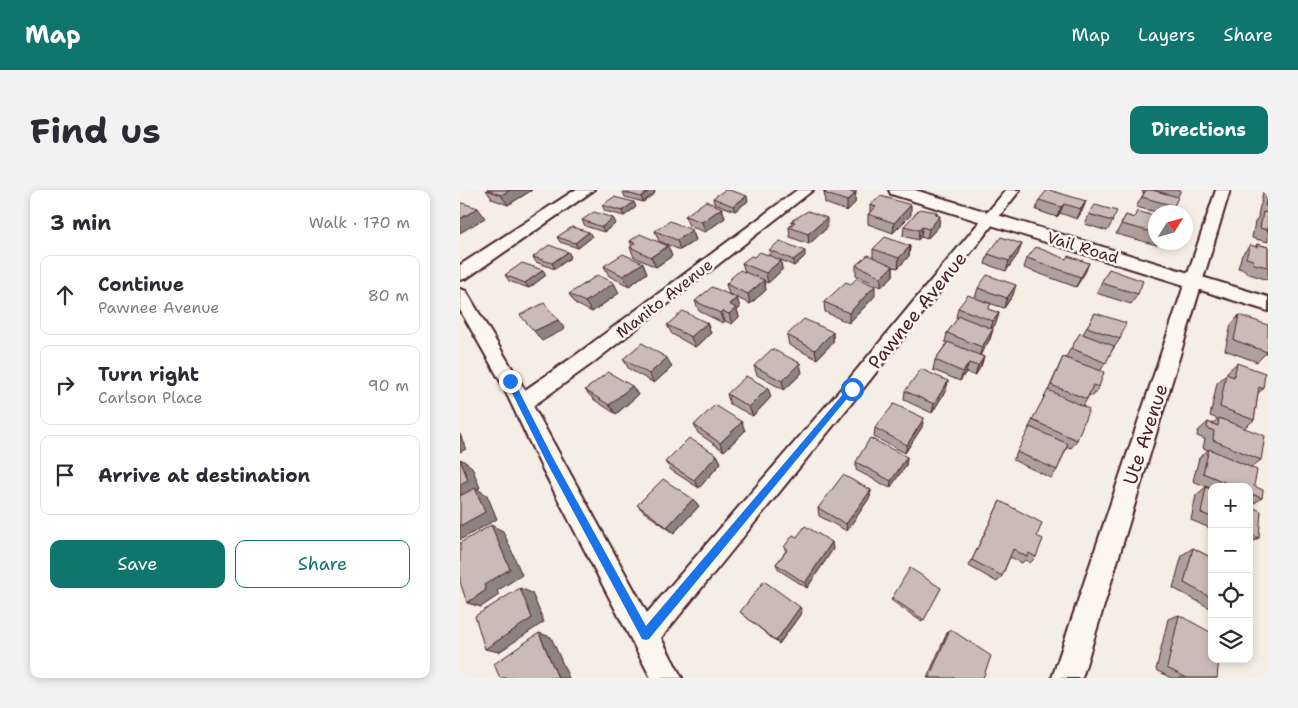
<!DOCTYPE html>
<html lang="en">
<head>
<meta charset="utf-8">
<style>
  body { margin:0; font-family:"Shantell Sans",sans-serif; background:#f2f2f3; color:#2b2b33 }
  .controls { position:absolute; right:15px; bottom:15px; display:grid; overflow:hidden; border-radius:10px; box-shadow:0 2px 8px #0003 }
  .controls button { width:45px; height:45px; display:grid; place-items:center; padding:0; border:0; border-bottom:1px solid #e1e1e2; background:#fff; color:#2b2b33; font:25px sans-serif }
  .compass { position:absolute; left:688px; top:15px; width:45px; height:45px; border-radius:50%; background:#fff; box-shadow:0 2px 8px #0003; rotate:53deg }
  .stop { position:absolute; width:15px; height:15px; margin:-11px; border:4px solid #1a73e8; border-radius:50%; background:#fff }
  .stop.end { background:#1a73e8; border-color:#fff; box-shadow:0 1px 5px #0008 }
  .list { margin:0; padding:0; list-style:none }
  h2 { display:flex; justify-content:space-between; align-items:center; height:65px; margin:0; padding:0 20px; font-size:21px }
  h2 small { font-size:16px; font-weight:400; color:#7c7c81 }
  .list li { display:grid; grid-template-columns:32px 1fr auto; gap:15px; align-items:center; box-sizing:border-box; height:80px; margin:0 10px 10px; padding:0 10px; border:1px solid #e1e1e2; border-radius:10px }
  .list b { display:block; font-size:19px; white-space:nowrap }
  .list p { margin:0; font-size:16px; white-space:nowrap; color:#7c7c81 }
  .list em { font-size:16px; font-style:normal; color:#7c7c81 }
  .actions { display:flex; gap:10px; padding:15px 20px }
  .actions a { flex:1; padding:11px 0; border:1px solid #0f766e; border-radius:10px; text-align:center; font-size:18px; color:#0f766e }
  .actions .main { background:#0f766e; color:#fff }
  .icon { flex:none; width:28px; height:28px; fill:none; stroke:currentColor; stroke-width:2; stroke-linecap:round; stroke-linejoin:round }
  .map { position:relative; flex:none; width:808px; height:488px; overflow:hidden; border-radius:10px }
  header { display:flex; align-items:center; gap:30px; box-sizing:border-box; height:70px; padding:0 25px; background:#0f766e; color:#fff }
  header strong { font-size:24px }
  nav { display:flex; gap:28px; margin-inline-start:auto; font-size:18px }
  .intro { display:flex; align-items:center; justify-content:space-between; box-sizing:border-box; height:120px; padding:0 30px }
  h1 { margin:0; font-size:35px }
  .button { padding:12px 22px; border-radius:10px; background:#0f766e; color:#fff; font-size:18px; font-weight:700 }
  main { display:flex; gap:30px; padding:0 30px }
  aside { flex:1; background:#fff; border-radius:10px; box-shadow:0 2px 8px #0003 }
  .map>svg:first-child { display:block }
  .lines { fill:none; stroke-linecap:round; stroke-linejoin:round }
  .minor-casing { stroke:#4a1f2b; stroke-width:4 }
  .tertiary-casing { stroke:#4a1f2b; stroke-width:4 }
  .minor { fill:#fbf7ec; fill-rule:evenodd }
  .tertiary { fill:#fbf7ec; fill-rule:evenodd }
  .wall { fill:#aea19d; stroke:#4a1f2b }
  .shaded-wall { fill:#8d837f; stroke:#4a1f2b }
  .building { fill:#cabbb6; stroke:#4a1f2b }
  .route { fill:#1a73e8 }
  .labels { text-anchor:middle; stroke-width:5; stroke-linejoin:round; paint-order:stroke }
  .far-street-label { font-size:16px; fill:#4a1f2b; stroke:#fbf7ec }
  .street-label { font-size:19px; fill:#4a1f2b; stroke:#fbf7ec }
</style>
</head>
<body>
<header>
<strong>Map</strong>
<nav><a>Map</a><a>Layers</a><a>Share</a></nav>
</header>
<div class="intro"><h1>Find us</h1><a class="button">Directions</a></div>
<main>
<aside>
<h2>3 min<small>Walk · 170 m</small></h2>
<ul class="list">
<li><svg class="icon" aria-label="ahead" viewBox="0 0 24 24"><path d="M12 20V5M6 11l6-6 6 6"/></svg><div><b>Continue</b><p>Pawnee Avenue</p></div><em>80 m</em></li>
<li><svg class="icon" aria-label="right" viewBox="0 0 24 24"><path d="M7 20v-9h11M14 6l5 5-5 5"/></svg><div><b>Turn right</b><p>Carlson Place</p></div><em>90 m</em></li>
<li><svg class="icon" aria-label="arrive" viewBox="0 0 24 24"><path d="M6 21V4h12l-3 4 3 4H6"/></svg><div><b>Arrive at destination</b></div></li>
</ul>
<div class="actions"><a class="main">Save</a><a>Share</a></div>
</aside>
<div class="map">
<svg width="808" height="488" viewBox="0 0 808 488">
  <rect width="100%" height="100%" fill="#f4eee4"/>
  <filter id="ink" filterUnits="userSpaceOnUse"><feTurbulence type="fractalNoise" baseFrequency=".02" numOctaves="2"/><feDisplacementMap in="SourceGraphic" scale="10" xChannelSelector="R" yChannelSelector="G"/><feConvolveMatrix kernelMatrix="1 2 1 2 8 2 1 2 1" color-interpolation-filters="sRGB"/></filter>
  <g filter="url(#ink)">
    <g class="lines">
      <g class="minor-casing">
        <g id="minor">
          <polygon points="337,0 353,0 130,175 73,216 187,423 385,194 546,0 560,0 399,204 201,448 222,488 191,488 81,276 41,192 0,120 0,99 6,101 65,200 116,165"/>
          <polygon points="756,0 770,0 622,488 592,488"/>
        </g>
      </g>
      <g class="tertiary-casing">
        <g id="tertiary">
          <polygon points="115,0 134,0 7,88 0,90 0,75"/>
          <polygon points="429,0 455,0 808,107 808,121 431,4"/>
        </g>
      </g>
      <use href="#minor" class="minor"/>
      <use href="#tertiary" class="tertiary"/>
    </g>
    <g class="wall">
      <polygon points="26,0 72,0 48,15 32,9"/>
      <polygon points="165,0 194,0 195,3 183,12 165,7 163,2"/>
      <polygon points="364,0 396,0 395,13 387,21 365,13"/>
      <polygon points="683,0 721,0 710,22 696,22 676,17 684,3 682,2"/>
      <polygon points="805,0 808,0 808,52 792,48 795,32 799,26 798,26 800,16 802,12 801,12 803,2"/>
      <polygon points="253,8 288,11 275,21 254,13"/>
      <polygon points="579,10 626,11 622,21 617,29 600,23 597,27 576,20"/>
      <polygon points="142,15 176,17 164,26 145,21"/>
      <polygon points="410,15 451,25 433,43 408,34 408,24 410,22"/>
      <polygon points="262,18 265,28 245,42 229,36 225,26"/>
      <polygon points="477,24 479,36 467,49 461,47 458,50 443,46 444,36"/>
      <polygon points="629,24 653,31 647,41 625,34"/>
      <polygon points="666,25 674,28 696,30 696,52 698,52 697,55 656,44"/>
      <polygon points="122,30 156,33 144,42 125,36"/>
      <polygon points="331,31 367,38 349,54 330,47 329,37 332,34"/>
      <polygon points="232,40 236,50 220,60 199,51 195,41"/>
      <polygon points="129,42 132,47 118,58 100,52 97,47"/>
      <polygon points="170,51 212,66 196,77 174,67 170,57 172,56"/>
      <polygon points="797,54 808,57 808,90 786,83 785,80 778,78 782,65 790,55 795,57"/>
      <polygon points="450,56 449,66 438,78 433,77 433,86 421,97 396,85 396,75 413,67 413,59"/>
      <polygon points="309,60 345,66 334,76 321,70 322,80 308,93 304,91 306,100 290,114 269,104 266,94 271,89 271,88 285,82 282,73 294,67 310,66"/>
      <polygon points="108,62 111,67 95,79 76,72 73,67"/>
      <polygon points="528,64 558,64 546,81 525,74"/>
      <polygon points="567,68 606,69 629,73 616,97 564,78"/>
      <polygon points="183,73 187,83 169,96 149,86 144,76"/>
      <polygon points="649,79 678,104 671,114 636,103"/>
      <polygon points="45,85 86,85 69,98 49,91"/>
      <polygon points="391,94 415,106 389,133 365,122 364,112"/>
      <polygon points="518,98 553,105 544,118 523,111 530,120 539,123 536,133 532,139 533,139 530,149 520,165 524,167 521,176 515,186 506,182 500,191 473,180 475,170 487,153 485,152 487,143 498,128 496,128 498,118 515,108"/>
      <polygon points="159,103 132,122 116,114 109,104"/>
      <polygon points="277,108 280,118 277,120 279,127 272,134 265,131 263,133 239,121 235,111"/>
      <polygon points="635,123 660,149 653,159 641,180 639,197 633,206 629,205 627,209 623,216 617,250 611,258 607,257 597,280 591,288 553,270 569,240 568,239 587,203 603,167 606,167 611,158 623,144"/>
      <polygon points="779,125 807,162 797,172 765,160 771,135"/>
      <polygon points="247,133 251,143 235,157 212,144 207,135"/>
      <polygon points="373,142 373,152 357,169 329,155 327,145"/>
      <polygon points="163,169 212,177 194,193 169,179"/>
      <polygon points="777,173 803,199 798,203 794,230 784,238 801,270 791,277 794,296 802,308 790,316 789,297 752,297 752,299 733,291 739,268 748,260 743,258 745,249 737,246 738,241 748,232 752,234 758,229 750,226 757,193 767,184 767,182"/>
      <polygon points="294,176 342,183 324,200 297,185"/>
      <polygon points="488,191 486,200 472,223 444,210 445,201"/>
      <polygon points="172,196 178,205 156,224 133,209 125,200"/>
      <polygon points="267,204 311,207 293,226 270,214"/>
      <polygon points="234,235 285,241 264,261 238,243"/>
      <polygon points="462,237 445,263 414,247 415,238"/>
      <polygon points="257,265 261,273 239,298 211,280 205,272"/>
      <polygon points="447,267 446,275 430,298 396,280 396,272"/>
      <polygon points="746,297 752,300 752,339 731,330 736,305"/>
      <polygon points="411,300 410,307 387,341 359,326 358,318"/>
      <polygon points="233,309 239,316 214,343 184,322 177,315"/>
      <polygon points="540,311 577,346 576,367 570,373 565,370 562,373 550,367 542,386 537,392 509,376"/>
      <polygon points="789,316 799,348 789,353"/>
      <polygon points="324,357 373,359 347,398 319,380 316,374 326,361"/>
      <polygon points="733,358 752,368 752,419 713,398 722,365"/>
      <polygon points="481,398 462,432 431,410 432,408"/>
      <polygon points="280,422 342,422 319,454"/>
      <polygon points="719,425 757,488 711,488 696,480 708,429"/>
      <polygon points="490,439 523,488 467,488 487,443"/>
    </g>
    <g class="shaded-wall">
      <polygon points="50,0 72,0 48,15 41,5"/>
      <polygon points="190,0 194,0 195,3 183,12 181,7"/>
      <polygon points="391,0 396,0 395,13 387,21 387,11 389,1"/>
      <polygon points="287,6 288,11 275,21 273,16"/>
      <polygon points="626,11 622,21 617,29 621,19"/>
      <polygon points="174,12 176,17 164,26 162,21"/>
      <polygon points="604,14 600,23 597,27 601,17"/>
      <polygon points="451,15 451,25 433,43 434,33"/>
      <polygon points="18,18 25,28 0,43 0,29"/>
      <polygon points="262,18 265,28 245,42 242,32"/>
      <polygon points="477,22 476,31 480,26 479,36 467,49 469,39"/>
      <polygon points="153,28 156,33 144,42 142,37"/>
      <polygon points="367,28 367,38 349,54 348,44"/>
      <polygon points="462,37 461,47 458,50 459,40"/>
      <polygon points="232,40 236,50 220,60 217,50"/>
      <polygon points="129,42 132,47 118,58 115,53"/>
      <polygon points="562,54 558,64 546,81 549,71"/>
      <polygon points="208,56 212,66 196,77 191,67"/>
      <polygon points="450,56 449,66 438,78 439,68"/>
      <polygon points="345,61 345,66 334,76 333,70"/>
      <polygon points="108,62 111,67 95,79 92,73"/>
      <polygon points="321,70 322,80 308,93 306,83"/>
      <polygon points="183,73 187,83 169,96 163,86"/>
      <polygon points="629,73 625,83 616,97 621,87"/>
      <polygon points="433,76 433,86 421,97 421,87"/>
      <polygon points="83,80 86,85 69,98 65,93"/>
      <polygon points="304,90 306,100 290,114 288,104"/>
      <polygon points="154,93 159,103 132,122 125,112"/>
      <polygon points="556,95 553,105 544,118 547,108"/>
      <polygon points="415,96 415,106 389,133 389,123"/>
      <polygon points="277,108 280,118 277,120 279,127 272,134 269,124 269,114"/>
      <polygon points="262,121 265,131 263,133 260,123"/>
      <polygon points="539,123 536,133 530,141 533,131"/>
      <polygon points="98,130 105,139 82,151 74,141"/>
      <polygon points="247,133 251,143 235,157 231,147"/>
      <polygon points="533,139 530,149 519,167 522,157"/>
      <polygon points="373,142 373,152 357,169 355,160"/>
      <polygon points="524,167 521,176 515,186 518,176"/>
      <polygon points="207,168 212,177 194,193 189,184"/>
      <polygon points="340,173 342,183 324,200 322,191"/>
      <polygon points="509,173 506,182 500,191 503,182"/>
      <polygon points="488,191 486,200 472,223 474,214"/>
      <polygon points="172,196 178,205 156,224 149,215"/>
      <polygon points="308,198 311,207 293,226 289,217"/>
      <polygon points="464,228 462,237 445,263 447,255"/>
      <polygon points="282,232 285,241 264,261 260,253"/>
      <polygon points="0,244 6,259 0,262"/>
      <polygon points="257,265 261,273 239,298 234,290"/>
      <polygon points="447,267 446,275 430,298 431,291"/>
      <polygon points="1,269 12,277 20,298 17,299 27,305 37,329 0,350"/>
      <polygon points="411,300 410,307 387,341 386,334"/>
      <polygon points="233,309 239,316 214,343 207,337"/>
      <polygon points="31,335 43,341 62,385 37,401 39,405 21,417 7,413 24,395"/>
      <polygon points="372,352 373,359 347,398 345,393"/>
      <polygon points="60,398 72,403 84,432 39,462 25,459"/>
      <polygon points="340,417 342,422 319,454 316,451"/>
      <polygon points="79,443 91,447 109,488 98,488"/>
    </g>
    <g class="building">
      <polygon points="27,0 50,0 41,5"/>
      <polygon points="165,0 190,0 181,7 163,2"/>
      <polygon points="265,0 269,0 287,6 273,16 253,8"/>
      <polygon points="364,0 391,0 389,1 395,4 387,11 364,3 366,2 363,1"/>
      <polygon points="587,0 589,0 626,11 621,19 604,14 601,17 579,10"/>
      <polygon points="686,0 692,0 718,7 714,16 682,7"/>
      <polygon points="421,6 451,15 434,33 408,24 416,17 410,15"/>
      <polygon points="807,6 808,6 808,16 805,16"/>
      <polygon points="154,7 174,12 162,21 142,15"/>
      <polygon points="246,11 262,18 242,32 225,26"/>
      <polygon points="2,13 18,18 0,29 0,14"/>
      <polygon points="635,15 657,21 652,31 629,24"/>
      <polygon points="460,19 477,22 475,24 480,26 469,39 462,37 459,40 444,36"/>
      <polygon points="348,21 367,28 348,44 329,37 335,32 331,31"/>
      <polygon points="677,21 694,26 693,30 696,30 696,43 661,34 666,25 674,28"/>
      <polygon points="134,22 153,28 142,37 122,30"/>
      <polygon points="803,22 808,23 808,40 800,38"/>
      <polygon points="210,31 232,40 217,50 195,41"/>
      <polygon points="112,37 129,42 115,53 97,47"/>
      <polygon points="180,44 208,56 191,67 170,57 175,53 170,51"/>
      <polygon points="425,47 450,56 439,68 413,59"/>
      <polygon points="541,47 562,54 549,71 528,64"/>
      <polygon points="320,51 345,61 333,70 309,60"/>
      <polygon points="797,54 808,57 808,77 794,74 793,70 786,68 790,55 797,57"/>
      <polygon points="89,55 108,62 92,73 73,67"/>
      <polygon points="576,57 606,69 608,66 629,73 621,87 567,68"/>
      <polygon points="300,62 321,70 306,83 282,73 291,66 294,67"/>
      <polygon points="163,64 183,73 163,86 144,76"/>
      <polygon points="408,65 433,76 421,87 396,75"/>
      <polygon points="62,73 83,80 65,93 45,85"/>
      <polygon points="649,79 683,91 678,104 641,93"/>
      <polygon points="280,80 304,90 288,104 266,94 272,88 271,88"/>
      <polygon points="138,85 154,93 125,112 109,104"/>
      <polygon points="527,85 556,95 547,108 518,98"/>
      <polygon points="397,88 415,96 389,123 364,112 386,92 391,94"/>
      <polygon points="252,97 277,108 269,114 276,118 269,124 262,121 260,123 235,111"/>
      <polygon points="508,105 531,114 528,119 539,123 533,131 498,118"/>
      <polygon points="84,113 98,130 74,141 60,125"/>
      <polygon points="223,121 247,133 231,147 207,135"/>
      <polygon points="635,123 666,133 660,149 627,137"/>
      <polygon points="779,125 808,135 808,155 807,162 774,150"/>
      <polygon points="499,126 533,139 522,157 487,143"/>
      <polygon points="344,129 373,142 355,160 327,145"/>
      <polygon points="620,143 654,156 646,173 611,158"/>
      <polygon points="488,152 524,167 518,176 509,173 503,182 475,170"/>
      <polygon points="182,153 207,168 189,184 163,169"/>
      <polygon points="312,159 340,173 322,191 294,176"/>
      <polygon points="603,167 644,182 639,197 633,195 627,209 591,195"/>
      <polygon points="777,173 805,183 803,199 799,197 794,230 760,217 766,184 774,187"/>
      <polygon points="461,179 488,191 474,214 445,201"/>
      <polygon points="148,182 172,196 149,215 125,200"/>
      <polygon points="286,186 308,198 289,217 267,204"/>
      <polygon points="588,200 629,219 617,250 572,230"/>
      <polygon points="434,214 464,228 447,255 415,238"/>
      <polygon points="255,215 282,232 260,253 234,235"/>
      <polygon points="759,228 805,246 801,270 753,250 754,241 747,238 748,232 758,236"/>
      <polygon points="570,237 608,254 597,280 557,262"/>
      <polygon points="229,248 257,265 234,290 205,272"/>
      <polygon points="410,248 447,267 431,291 396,272"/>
      <polygon points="749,259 797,280 794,296 803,300 802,308 789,303 789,297 776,297 743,283"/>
      <polygon points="0,269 8,290 0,294"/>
      <polygon points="383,285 411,300 386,334 358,318"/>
      <polygon points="203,289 233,309 207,337 177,315"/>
      <polygon points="746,297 752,300 752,327 741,323"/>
      <polygon points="15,298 25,322 0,336 0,306"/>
      <polygon points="540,311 582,333 577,346 583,349 576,367 569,363 567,367 553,359 542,386 512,370"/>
      <polygon points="789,316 801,321 799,348 789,344"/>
      <polygon points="31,335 50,379 24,395 26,400 7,413 0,392 0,353"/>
      <polygon points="345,336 372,352 345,393 316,374 328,359 324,357 333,345 337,347"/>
      <polygon points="733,358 752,368 752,408 724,393"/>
      <polygon points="450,378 481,398 464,430 432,408"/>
      <polygon points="304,391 340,417 316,451 280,422"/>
      <polygon points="60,398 72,428 25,459 15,426"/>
      <polygon points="719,425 752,443 752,469 759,469 757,488 727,488 707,478"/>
      <polygon points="490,439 531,466 523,488 469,488"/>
      <polygon points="79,443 98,488 40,488 34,474"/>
    </g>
  </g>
  <polygon class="route" points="47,189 53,189 92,266 186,436 389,197 395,199 189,449 186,450 182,449 86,271 46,191"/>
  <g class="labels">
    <g class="far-street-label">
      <text transform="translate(623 57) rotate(17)" y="6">Vail Road</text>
      <text transform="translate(204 108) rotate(-38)" y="6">Manito Avenue</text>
    </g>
    <g class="street-label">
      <text transform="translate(457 120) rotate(-51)" y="7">Pawnee Avenue</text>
      <text transform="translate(685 244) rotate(-72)" y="7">Ute Avenue</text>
    </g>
  </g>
</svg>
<div class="controls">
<button>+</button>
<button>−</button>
<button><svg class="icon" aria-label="locate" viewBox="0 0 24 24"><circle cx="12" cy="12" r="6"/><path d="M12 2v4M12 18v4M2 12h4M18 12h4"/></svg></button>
<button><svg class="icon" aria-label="layers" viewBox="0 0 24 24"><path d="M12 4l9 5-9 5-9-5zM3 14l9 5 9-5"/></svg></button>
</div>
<svg class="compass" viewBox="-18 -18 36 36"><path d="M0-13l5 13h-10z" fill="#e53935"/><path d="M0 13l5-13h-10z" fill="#7c7c81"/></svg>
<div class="stop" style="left:392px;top:199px"></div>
<div class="stop end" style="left:50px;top:191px"></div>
</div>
</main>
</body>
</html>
